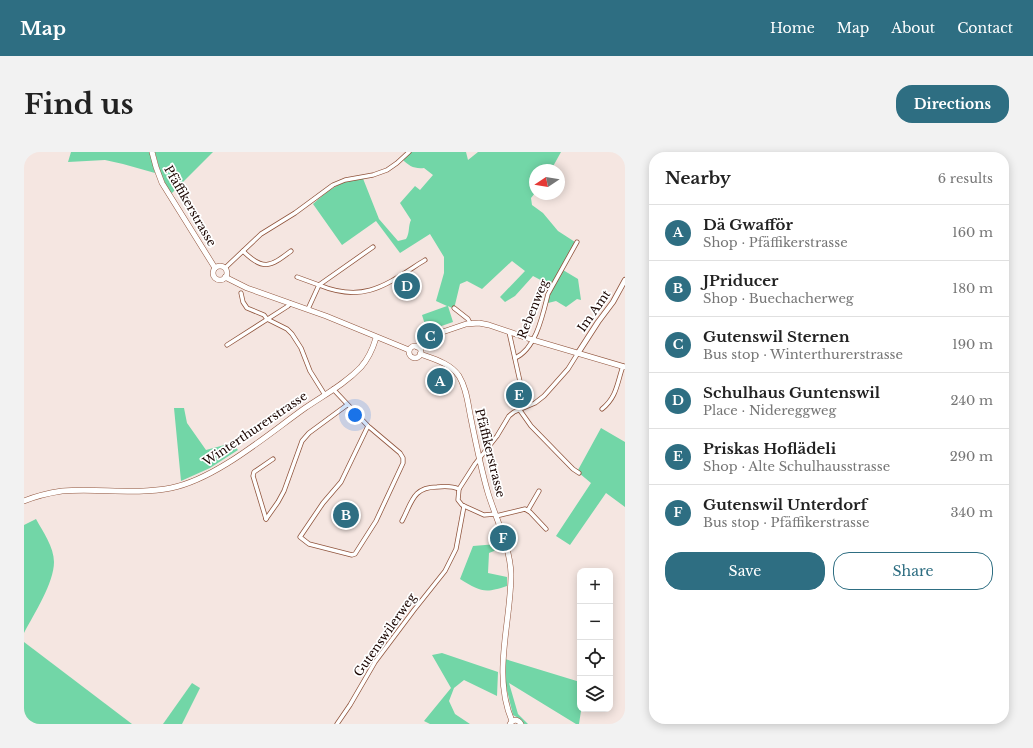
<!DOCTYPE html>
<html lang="en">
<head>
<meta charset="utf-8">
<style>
  body { margin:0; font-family:"Libre Baskerville",serif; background:#f2f2f2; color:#222 }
  .controls { position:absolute; right:12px; bottom:12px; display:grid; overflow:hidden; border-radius:8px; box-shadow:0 2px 10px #0003 }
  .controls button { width:36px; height:36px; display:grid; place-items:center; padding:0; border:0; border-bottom:1px solid #e0e0e0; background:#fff; color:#222; font:20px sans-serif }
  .compass { position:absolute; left:505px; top:12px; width:36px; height:36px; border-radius:50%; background:#fff; box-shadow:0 2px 10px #0003; rotate:258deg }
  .you { position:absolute; left:331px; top:263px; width:14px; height:14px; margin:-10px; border:3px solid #fff; border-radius:50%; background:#1a73e8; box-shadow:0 0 0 6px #1a73e833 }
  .badge { display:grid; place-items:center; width:26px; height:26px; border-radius:50%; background:#2e6e82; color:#fff; font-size:13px; font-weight:700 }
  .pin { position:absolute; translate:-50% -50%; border:2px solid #fff; box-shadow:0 1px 4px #0006 }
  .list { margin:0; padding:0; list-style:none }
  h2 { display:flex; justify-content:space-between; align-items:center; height:52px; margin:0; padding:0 16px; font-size:17px }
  h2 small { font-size:13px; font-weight:400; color:#767676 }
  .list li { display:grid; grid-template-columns:26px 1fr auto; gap:12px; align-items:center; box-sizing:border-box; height:56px; padding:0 16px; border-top:1px solid #e0e0e0 }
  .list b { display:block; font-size:15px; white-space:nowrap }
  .list p { margin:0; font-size:13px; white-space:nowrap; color:#767676 }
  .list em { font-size:13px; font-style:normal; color:#767676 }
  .actions { display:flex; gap:8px; padding:12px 16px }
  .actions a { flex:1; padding:9px 0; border:1px solid #2e6e82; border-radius:16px; text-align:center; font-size:14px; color:#2e6e82 }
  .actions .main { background:#2e6e82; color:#fff }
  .icon { flex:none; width:22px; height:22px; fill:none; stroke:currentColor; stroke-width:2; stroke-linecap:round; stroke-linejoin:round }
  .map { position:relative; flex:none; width:601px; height:572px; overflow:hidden; border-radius:16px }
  header { display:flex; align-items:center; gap:24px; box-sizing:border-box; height:56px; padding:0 20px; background:#2e6e82; color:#fff }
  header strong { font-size:19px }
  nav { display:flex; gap:22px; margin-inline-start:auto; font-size:14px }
  .intro { display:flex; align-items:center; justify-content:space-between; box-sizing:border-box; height:96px; padding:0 24px }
  h1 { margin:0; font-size:28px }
  .button { padding:10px 18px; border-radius:16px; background:#2e6e82; color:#fff; font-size:14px; font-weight:700 }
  main { display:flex; gap:24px; padding:0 24px }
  aside { flex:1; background:#fff; border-radius:16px; box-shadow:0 2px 10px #0003 }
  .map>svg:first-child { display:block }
  .green { fill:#72d6a7 }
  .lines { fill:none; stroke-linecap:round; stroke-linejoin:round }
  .minor-casing { stroke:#90543c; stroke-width:5 }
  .tertiary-casing { stroke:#90543c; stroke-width:6 }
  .secondary-casing { stroke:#90543c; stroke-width:6 }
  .minor { stroke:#fff; stroke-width:3.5 }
  .tertiary { stroke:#fff; stroke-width:4.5 }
  .secondary { stroke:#fff; stroke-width:5 }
  .labels { text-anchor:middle; stroke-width:3.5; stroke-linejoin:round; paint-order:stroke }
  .street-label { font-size:12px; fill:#1a0500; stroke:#fff }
</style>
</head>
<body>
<header>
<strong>Map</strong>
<nav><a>Home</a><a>Map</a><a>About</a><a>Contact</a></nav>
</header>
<div class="intro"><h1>Find us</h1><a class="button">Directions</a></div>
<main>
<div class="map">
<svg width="601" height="572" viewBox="0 0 601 572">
  <rect width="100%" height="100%" fill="#f5e6e1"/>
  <g class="green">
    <polygon points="47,0 126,0 131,21 99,12 81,8 44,10"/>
    <polygon points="131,0 189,0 148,41 146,40 137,23"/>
    <path d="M385,0H442L444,8L454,0H537L527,18H511V41L507,46L508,53L519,61L534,79L551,90L539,118L554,127L557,148L553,147L542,155L532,149L524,151L526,133L509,124L491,144L481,150L476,145L501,119L488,109L458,137L443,129L436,132L430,157L424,154L429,170L403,179L398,163L423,154L412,149L420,121V105L406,82L376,101L352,69L318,93L289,52C303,39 318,28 338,24L355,67L374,89L382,87C386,81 384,74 387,68L376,51L391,34L396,38L409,23L400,16C390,17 385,14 378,7Z"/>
    <polygon points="150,256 160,256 163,271 182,298 208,291 214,298 186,316 157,329"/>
    <polygon points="577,276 601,290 601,355 582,341 546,393 532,384 567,331 555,321 554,318"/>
    <path d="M12,367C19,380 30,395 30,410C30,431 10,462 0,481V373Z"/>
    <path d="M473,392L475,397L465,401L464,421L483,425V434C460,442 456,439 436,427L449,394Z"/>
    <polygon points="0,490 108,572 0,572"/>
    <polygon points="418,501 474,520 473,544 440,528 430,536 425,549 431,562 446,572 406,572 400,569 427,536 408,503"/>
    <polygon points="481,507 556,530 557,559 555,572 552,572 485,531 494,562 504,572 499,572 496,567 489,563 481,530"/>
    <polygon points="168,531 176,536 158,572 139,572"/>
  </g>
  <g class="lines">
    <g class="minor-casing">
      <g id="minor">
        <path d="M219,99C239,119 246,115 267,99"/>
        <polyline points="201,116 237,82 271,61 309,33 321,28 349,23 363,18 373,11 385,0"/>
        <polyline points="273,125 295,133 349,95"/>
        <polyline points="217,141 219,150 223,156 240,163 243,167 263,177 268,182 277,196 286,219 301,243"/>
        <polyline points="430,156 444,167 446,171"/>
        <path d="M284,157L295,133C341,152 363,132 401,108"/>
        <path d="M485,180L497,234C498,243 495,249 495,257"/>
        <polyline points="203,193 264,154 266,151"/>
        <path d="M491,206C512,197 519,162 524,142L553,90"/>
        <polyline points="309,237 344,274 376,301 379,306 379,311 352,369 331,402 328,403 285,392 276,385 299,351 317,330 344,274"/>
        <polyline points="495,257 507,274 549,317 555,321"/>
        <path d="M578,257C593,245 593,231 599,214"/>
        <polyline points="504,358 515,339"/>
        <polyline points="471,362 460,363 438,353 434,348 435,337 451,312 473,284 485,264 490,260 511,251 520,244 544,217 554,201"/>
        <polyline points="472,364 501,357 506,360 522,377"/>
        <polyline points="242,367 254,350 260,339 278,289 285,281 323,253"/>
        <polyline points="242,367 229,324 230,320 249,307"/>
        <path d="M378,369C388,350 389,335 413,335C421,334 428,334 435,337"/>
        <polyline points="313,572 326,553 351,510 390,458 421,419 432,397 440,354"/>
      </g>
    </g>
    <g class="tertiary-casing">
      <polyline id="tertiary" points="554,201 574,170 589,150 601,128"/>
    </g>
    <g class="secondary-casing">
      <g id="secondary">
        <polyline points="128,0 132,15 138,31 191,116"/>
        <circle cx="196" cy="121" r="7"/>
        <polyline points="201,125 223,136 302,164 385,198"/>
        <circle cx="391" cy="200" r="6"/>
        <polyline points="393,195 401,186 442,172 455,171 465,173 509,188 601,215"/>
        <path d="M396,202C410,207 426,211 435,224C443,237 444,253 447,267C452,292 457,317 464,341C472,367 486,394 487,422C487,471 468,522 488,569"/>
        <path d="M0,349C12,344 25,341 38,339C74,336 111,343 147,336C192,327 243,283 281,256C300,243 321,232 337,215C344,207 349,196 352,186"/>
        <path d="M486,572C489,567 494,567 497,572"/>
      </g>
    </g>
    <use href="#minor" class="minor"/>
    <use href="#tertiary" class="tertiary"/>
    <use href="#secondary" class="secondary"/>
  </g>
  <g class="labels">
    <g class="street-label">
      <text transform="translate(166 54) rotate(60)" y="4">Pfäffikerstrasse</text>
      <text transform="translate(509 157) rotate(-68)" y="4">Rebenweg</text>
      <text transform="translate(570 159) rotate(-55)" y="4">Im Amt</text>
      <text transform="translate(231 277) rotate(-34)" y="4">Winterthurerstrasse</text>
      <text transform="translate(466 301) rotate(76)" y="4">Pfäffikerstrasse</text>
      <text transform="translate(361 483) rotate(-55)" y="4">Gutenswilerweg</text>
    </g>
  </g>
</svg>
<div class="controls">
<button>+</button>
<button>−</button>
<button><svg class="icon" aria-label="locate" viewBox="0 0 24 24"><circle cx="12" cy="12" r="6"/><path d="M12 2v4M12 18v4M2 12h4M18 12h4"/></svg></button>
<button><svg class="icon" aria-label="layers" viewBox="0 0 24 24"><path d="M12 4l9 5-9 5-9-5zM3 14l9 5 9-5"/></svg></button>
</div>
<svg class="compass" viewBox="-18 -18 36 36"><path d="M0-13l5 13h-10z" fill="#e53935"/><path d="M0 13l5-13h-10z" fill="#767676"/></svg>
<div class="you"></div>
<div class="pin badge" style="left:416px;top:229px">A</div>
<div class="pin badge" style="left:322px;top:363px">B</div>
<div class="pin badge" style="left:406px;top:184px">C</div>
<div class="pin badge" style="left:383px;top:134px">D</div>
<div class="pin badge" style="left:495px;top:243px">E</div>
<div class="pin badge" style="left:479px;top:386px">F</div>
</div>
<aside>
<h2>Nearby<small>6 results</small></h2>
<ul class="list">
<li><span class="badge">A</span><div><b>Dä Gwafför</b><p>Shop · Pfäffikerstrasse</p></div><em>160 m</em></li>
<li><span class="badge">B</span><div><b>JPriducer</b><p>Shop · Buechacherweg</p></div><em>180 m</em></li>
<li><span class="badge">C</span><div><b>Gutenswil Sternen</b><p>Bus stop · Winterthurerstrasse</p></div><em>190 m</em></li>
<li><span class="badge">D</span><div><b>Schulhaus Guntenswil</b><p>Place · Nidereggweg</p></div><em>240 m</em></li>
<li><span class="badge">E</span><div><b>Priskas Hoflädeli</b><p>Shop · Alte Schulhausstrasse</p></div><em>290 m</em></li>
<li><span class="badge">F</span><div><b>Gutenswil Unterdorf</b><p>Bus stop · Pfäffikerstrasse</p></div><em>340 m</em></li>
</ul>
<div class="actions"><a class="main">Save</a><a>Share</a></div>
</aside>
</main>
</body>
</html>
